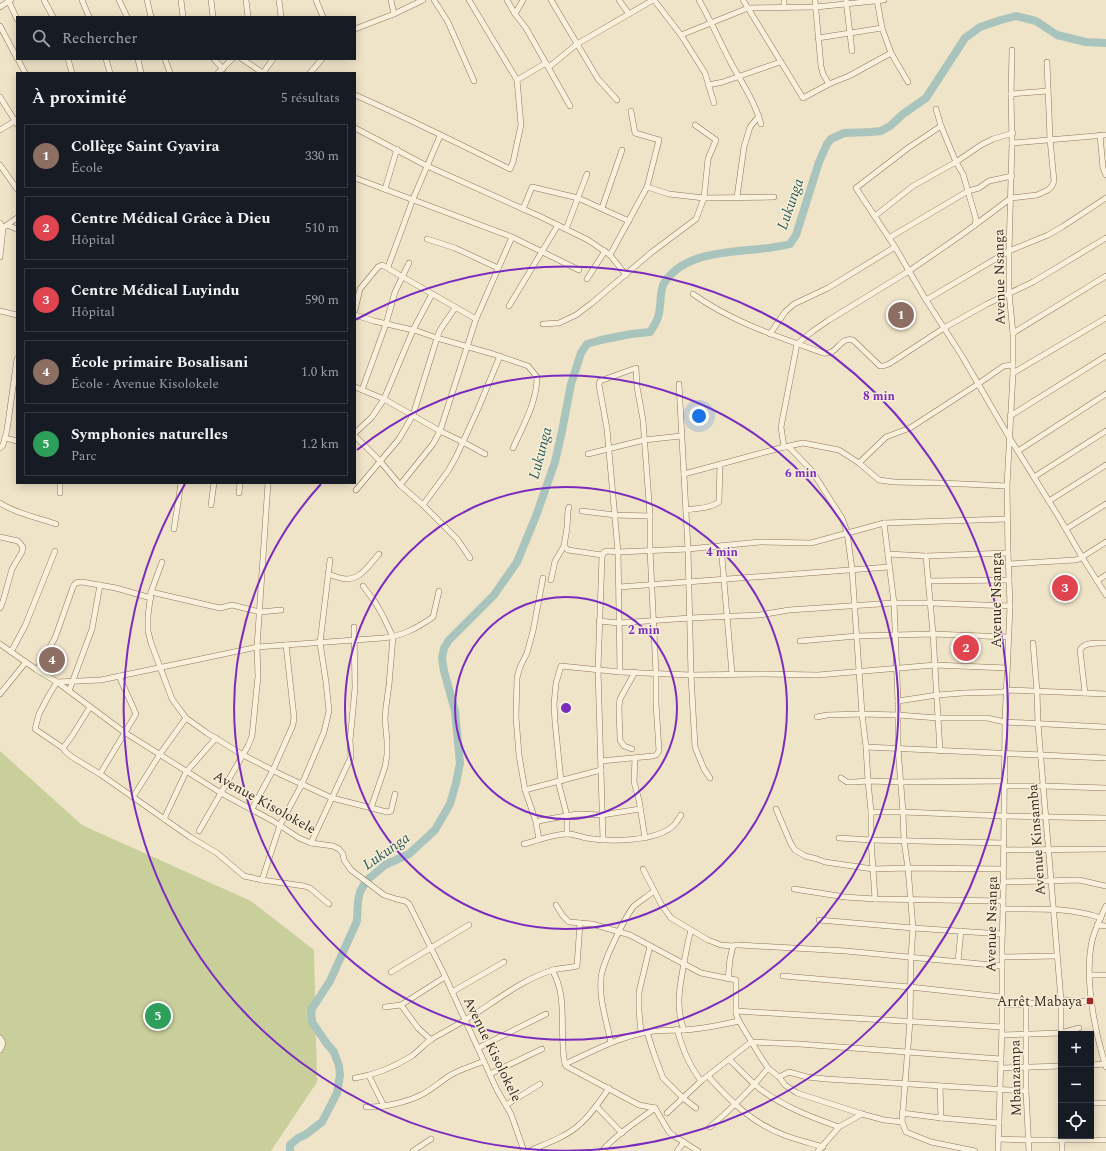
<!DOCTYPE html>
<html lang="fr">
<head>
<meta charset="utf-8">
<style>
  body { margin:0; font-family:Spectral,serif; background:#20242c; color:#f1f3f6 }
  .controls { position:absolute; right:12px; bottom:12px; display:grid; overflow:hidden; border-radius:0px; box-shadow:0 2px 10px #0003 }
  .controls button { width:36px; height:36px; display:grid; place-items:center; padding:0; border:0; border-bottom:1px solid #363941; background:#171b24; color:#f1f3f6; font:20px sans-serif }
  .you { position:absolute; left:699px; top:416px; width:14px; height:14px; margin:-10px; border:3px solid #fff; border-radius:50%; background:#1a73e8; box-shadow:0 0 0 6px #1a73e833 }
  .badge { display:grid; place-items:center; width:26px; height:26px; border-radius:50%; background:#8c9099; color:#fff; font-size:13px; font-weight:700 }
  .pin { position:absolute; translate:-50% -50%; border:2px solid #fff; box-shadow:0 1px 4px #0006 }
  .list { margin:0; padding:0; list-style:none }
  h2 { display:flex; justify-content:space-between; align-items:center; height:52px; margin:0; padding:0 16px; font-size:17px }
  h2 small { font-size:13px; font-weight:400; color:#9ea1a6 }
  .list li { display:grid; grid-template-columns:26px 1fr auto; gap:12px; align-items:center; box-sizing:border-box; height:64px; margin:0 8px 8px; padding:0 8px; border:1px solid #363941; border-radius:0px }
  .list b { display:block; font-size:15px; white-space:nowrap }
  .list p { margin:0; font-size:13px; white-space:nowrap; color:#9ea1a6 }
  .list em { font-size:13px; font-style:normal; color:#9ea1a6 }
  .icon { flex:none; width:22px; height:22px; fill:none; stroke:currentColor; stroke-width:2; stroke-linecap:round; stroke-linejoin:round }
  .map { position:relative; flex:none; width:1106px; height:1151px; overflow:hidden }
  .search { position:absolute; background:#171b24; box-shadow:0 2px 10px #0003; left:16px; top:16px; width:340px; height:44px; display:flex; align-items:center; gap:10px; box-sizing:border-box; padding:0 14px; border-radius:0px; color:#9ea1a6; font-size:15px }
  .panel { position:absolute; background:#171b24; box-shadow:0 2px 10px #0003; left:16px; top:72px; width:340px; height:412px; border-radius:0px }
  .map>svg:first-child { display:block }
  .green { fill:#c9cf9b }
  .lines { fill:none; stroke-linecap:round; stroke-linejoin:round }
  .river { stroke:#a9c4bc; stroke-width:8 }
  .minor-casing { stroke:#8d765c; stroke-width:6 }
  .minor { stroke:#faf1dc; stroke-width:5 }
  .ring { fill:none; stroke:#7b2cbf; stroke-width:2 }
  .poi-dot { fill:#9e2a2b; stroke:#f7eed8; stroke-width:1.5 }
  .labels { text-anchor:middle; stroke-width:3; stroke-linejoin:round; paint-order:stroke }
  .street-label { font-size:14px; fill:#3d2e20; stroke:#f7eed8 }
  .poi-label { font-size:14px; fill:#3d2e20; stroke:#f7eed8; text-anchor:end }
  .water-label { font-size:15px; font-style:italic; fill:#2f5d5a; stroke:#f7eed8 }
  .centre { fill:#7b2cbf; stroke:#f7eed8; stroke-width:2 }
  .ring-label { font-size:12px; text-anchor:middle; font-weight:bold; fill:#7b2cbf; stroke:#f7eed8; stroke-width:3; stroke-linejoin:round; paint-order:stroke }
</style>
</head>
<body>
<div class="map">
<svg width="1106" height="1151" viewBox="0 0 1106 1151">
  <rect width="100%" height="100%" fill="#f0e4c8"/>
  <polygon class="green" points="0,751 82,825 251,901 314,950 317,1082 271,1151 0,1151"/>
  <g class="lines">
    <path class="river" d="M290,1151V1145L298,1138L305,1135L322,1122L337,1093L340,1075L339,1066L334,1052L327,1044L312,1022L311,1010L330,981L357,921L358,901L360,892L366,881L385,865L409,854L435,830L450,804L456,783L460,763L455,711L444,671L442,658L444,648L449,640L494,595L517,562L536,516L555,462L562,431L571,384L581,353L587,344L601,340L631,334L650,332C654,326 658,321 659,313C661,305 660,289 664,283C689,244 751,255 790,244L796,235L819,162L827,144L831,139L844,133L871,132L881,131L890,126L903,114L926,98L965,38L980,27L1001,20L1016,16L1036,21L1057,35L1086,42L1106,43"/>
    <g class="minor-casing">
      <g id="minor">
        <polyline points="8,0 17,19"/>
        <polyline points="44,0 53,17"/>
        <polyline points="82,0 89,17"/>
        <polyline points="119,0 127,17"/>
        <polyline points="147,0 151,17"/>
        <polyline points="181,0 183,17"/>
        <polyline points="211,0 213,17"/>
        <polyline points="246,0 248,17"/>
        <polyline points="279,0 281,17"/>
        <polyline points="316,0 323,17"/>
        <polyline points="391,0 394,14"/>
        <polyline points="434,0 448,22 474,81"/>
        <polyline points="469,0 517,80"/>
        <polyline points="507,0 515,14 526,28 570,106"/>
        <polyline points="551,0 598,79 609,91 617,100"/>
        <polyline points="619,0 629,14"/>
        <polyline points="654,0 681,35 705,73 714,103"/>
        <path d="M699,0C711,21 720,42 731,63C742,83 755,102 761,124"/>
        <polyline points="743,0 803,98 829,84 849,76 891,53"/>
        <polyline points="784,0 784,8"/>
        <polyline points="815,0 821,66 823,74 829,84"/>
        <polyline points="846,0 852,51"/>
        <polyline points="877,0 882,28 891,53 908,82"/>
        <polyline points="0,7 11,0"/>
        <polyline points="515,14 523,0"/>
        <polyline points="0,26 17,58"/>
        <polyline points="355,29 394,14 423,0"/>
        <polyline points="681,35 748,8 816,7 884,0"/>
        <polyline points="818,38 882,28"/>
        <polyline points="18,59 25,73"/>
        <polyline points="68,59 72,73"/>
        <polyline points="106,59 110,73"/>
        <polyline points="138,59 141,73"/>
        <polyline points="165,59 170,73"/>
        <polyline points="214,59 223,69"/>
        <polyline points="242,59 263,73"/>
        <polyline points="549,67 577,44 653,0"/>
        <polyline points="218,73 232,59"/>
        <polyline points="263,73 273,59"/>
        <polyline points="310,73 322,59"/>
        <polyline points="708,85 723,82 780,62"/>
        <polyline points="1011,94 1048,91"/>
        <path d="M355,95C408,118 459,144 510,169L513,162L521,125L517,80L546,63"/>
        <polyline points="0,97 17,124"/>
        <polyline points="941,126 908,148 856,188 895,247 926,300 962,356 1009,437 1060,519 1082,557 1106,595"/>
        <polyline points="355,128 427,166 539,216 588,240 610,255 626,275"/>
        <polyline points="0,130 15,121"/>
        <polyline points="1100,135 1103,168 1106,175"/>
        <polyline points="1012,143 1106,135"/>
        <polyline points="0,165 17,189"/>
        <polyline points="355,178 512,237 579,270"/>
        <polyline points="647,187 669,194 704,198 774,197"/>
        <polyline points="385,189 397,149"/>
        <polyline points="737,197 744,147 750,127 759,116"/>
        <polyline points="602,208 622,150"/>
        <polyline points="523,209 532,187 578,198 629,221"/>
        <polyline points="875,216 913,186 956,162 981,145 993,139 1013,133"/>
        <polyline points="0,223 3,228 0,257"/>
        <polyline points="7,225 17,229"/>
        <polyline points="975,225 1011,198 1037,195 1048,190 1052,186 1054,181 1050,139 1047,62"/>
        <polyline points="1,229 17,218"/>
        <polyline points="566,229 587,174"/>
        <polyline points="889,238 968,191 979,188 989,181 1012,176"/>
        <polyline points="427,239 455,248 498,268"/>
        <polyline points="610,255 647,187 659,140 635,133 631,111"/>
        <polyline points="388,267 413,199 440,136"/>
        <polyline points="587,279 605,251"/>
        <path d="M693,294C732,322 779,337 823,353C838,356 839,336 853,340L880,366H883L889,364L944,328L987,304L1033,282L1053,270L1106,238"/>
        <polyline points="926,300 1009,251 1048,235 1062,227 1106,198"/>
        <polyline points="509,306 558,225"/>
        <polyline points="355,310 360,289 378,267 382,265 476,319"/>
        <polyline points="0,311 17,315"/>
        <path d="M355,315L374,321L417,331L437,338L493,354L528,366L537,377C537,402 523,426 513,448"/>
        <polyline points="543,324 559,323 576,315 592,303 652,252 696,219 704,198 708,159 716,140 695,125"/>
        <polyline points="1013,333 1106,276"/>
        <polyline points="770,334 785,312 794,304 828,288 895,247"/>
        <polyline points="1013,373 1106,318"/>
        <polyline points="679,384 688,549 691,675 695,747 704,769 710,778"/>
        <polyline points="355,387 384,399 440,431 463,442 485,454"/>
        <polyline points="362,390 386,324 395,292 409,263"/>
        <polyline points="1010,416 1106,356"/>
        <polyline points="355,433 372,417 384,399 413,330 432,294"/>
        <polyline points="355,436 380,461 400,485 423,505 457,539 470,558"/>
        <polyline points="5,438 17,441"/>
        <polyline points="784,447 789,447 812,471 842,518 847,532 852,569 862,714 866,747 868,781 871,812 871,840 875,899"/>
        <polyline points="784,447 781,427 797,344 813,331 829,320 909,271 957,238 975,225 976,219 963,174 956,162 941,126 936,109"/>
        <polyline points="0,448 3,445 7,430 17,359"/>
        <polyline points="1018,451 1106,394"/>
        <polyline points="588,454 644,440 681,436"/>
        <polyline points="859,463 886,437 910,428 978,384 998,370 1004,366 1013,365"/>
        <polyline points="684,474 784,447 803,443 839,450 859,463 879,480 894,482 941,483 1007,486"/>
        <polyline points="1034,477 1106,431"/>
        <polyline points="400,485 433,444 440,431 476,319 512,237"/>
        <polyline points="356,490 399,439 413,415 437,338 440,330 455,308"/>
        <polyline points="60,493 60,483"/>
        <polyline points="239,493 240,483"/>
        <polyline points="1049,501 1106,465"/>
        <path d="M0,503C14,513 39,518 56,524"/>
        <polyline points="211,505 214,483"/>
        <polyline points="423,505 448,471 456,457 478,409 500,356"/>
        <path d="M686,510C696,508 710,509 719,502L720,464"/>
        <polyline points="582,511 615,515 650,516"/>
        <polyline points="884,523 894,603 898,701 898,748 903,812 904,841 908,868 913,928 911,957 910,1021 902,1122 906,1132 931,1142 975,1151"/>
        <polyline points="174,529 181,483"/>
        <polyline points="1066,529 1106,504"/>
        <polyline points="0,537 18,541 23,547 22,552 12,569 3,601 0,608"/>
        <polyline points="564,546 568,550 602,555"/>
        <polyline points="721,546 732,674"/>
        <polyline points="888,554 926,556 1008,553"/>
        <polyline points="926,556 933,634 940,751"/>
        <polyline points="162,562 151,592 148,616 148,631 151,643 172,699 186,718 207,733 243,755 282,775 332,798 387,812 391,811 395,794"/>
        <polyline points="1008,564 1075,560 1079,559 1106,542"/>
        <path d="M328,574C334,576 341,579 347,579C361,579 370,564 379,554"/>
        <polyline points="551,580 555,561 564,546 567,528 568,510 569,507"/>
        <polyline points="928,581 1009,580"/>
        <polyline points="1097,581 1106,575"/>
        <polyline points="363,586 375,602 383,616 393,637 389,685 386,707 385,719 387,741 387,755 385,767 371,808"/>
        <polyline points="619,587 889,567"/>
        <polyline points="151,592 220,608 232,605 260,612 281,610"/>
        <polyline points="599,621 619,623 690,618 760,615 789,610 894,603 930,603 1010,606"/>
        <polyline points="800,641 857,636 933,634 1008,637"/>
        <polyline points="1033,643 1037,691 1038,724 1061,1000 1061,1034"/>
        <polyline points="0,644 37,670 57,682 124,732 221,793 273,821 299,838 311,843 333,846 339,849 343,854 344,860 351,870 384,895 396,899 405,901 409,904 444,974 497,1090 511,1114 524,1151"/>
        <polyline points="11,652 25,626 55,551"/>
        <path d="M37,670L55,638L73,587C75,582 78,582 82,582L116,588L151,598"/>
        <polyline points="69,691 92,629 100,585"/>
        <path d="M1085,693L1080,650C1084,642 1097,643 1106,643"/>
        <polyline points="0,694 26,662"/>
        <polyline points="898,701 937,695 964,693 1002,692 1007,690 1106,694"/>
        <polyline points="817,717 827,715 862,714 898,715 938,718 987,718 1005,722 1106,727"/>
        <polyline points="866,747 1106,758"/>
        <polyline points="63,748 72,736 90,707"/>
        <polyline points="632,749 624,746 620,740 619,707 620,699 635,672"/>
        <polyline points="635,758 634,782 639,800 645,838"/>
        <polyline points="601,761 653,756 656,755 659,751 656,703 656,673 650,550 650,516 643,420 637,387 636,368 600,381 599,385 607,429 618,552 620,672"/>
        <polyline points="100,774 136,714 119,676"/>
        <polyline points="841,778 847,782 854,782 868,781 901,782 1005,781"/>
        <polyline points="558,781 567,816 567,834"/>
        <polyline points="561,781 555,722 554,704 556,683 561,666 620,672 691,675 764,674 818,675 935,665 1007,668"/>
        <polyline points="1005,786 1044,786 1106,788"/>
        <polyline points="525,790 601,770"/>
        <polyline points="133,797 160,754 186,718"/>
        <polyline points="252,809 273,770 293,725 294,717 286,645"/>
        <polyline points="776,809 791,844 795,850 805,856 817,859 825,862 873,869 908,868 1003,869"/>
        <polyline points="871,812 903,812 1004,816 1106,818"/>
        <polyline points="164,819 186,772 216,738"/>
        <polyline points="536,822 543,820 577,814 602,815 640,809"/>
        <polyline points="199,831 248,746 252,736 258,676 257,647 268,483"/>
        <polyline points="839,838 871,840 1004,843"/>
        <polyline points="539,840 536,822 525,790 519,755 516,717 517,678 520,667 527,653 533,631 543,578"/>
        <polyline points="603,840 598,669 602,557 604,552 608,551 618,552 688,549 760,542 811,543 884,523 1007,519"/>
        <polyline points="311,843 351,757 350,741 355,688 354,627"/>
        <path d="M524,844C536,841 556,833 568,834C575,834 580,837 586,838C609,842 657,842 674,825C677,822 679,818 681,815"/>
        <polyline points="1004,850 1106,849"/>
        <polyline points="643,869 661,904 671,918 708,940 721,945 733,946 736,945 739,945 846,951 1002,966"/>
        <polyline points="262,880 280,825 302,784 324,732 329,711 326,682 320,643 330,560"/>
        <polyline points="1003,882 1079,880 1106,886"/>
        <polyline points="794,889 845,897 875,899 1003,901"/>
        <path d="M329,904L310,888L304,886L262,880L244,876L217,853L190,837L100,774L72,757L65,751L63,748L35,729L39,714L49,695L57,682L101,680L257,647L383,638C403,636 417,628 433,617L439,591"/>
        <polyline points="556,905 563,916 569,922 592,924 630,935 701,973 736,980 736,1014 739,1021 760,1056 768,1068 779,1077 785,1085 797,1093 862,1114 884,1120 902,1122"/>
        <path d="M1106,906C1100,919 1093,932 1091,946C1085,981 1095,1033 1106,1067"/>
        <path d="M1003,909C1036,909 1069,907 1101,918"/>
        <polyline points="819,920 913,928 1002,934"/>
        <polyline points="1097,925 1106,926"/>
        <polyline points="1002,957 1057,956"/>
        <polyline points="958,961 961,931"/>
        <path d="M552,970C566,993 561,1019 563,1045C563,1052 563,1059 566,1066L639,1105L655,1108L669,1132L674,1136L698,1151"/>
        <polyline points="391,972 469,925"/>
        <polyline points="1090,975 1106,975"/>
        <polyline points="783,976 910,987 1002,997"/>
        <polyline points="728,979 730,959 733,946"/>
        <polyline points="452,992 504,962"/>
        <polyline points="1026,1004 1026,1091 1029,1151"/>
        <polyline points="401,1005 418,1028 431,1040"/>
        <polyline points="1002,1005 1026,1004 1061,1000 1092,1002"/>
        <polyline points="385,1007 401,1005 445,977"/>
        <polyline points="736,1011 1002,1027"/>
        <path d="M677,1029C683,1050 688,1063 701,1081"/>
        <path d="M684,1030C675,1007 680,985 684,963C686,951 688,941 691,930"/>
        <polyline points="647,1032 654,1054 663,1078 683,1098 696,1108"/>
        <polyline points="641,1033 639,1011 639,992 650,946"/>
        <polyline points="1002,1035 1061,1033 1079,1028"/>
        <path d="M0,1038C4,1042 3,1045 0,1050"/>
        <path d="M611,1043C607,1022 599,1001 601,979C601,965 625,917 634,906C640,901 648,896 654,891"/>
        <polyline points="478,1048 546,1014"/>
        <path d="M729,1059C739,1069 749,1080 760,1089C784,1107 811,1117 839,1127"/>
        <path d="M565,1064C592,1052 618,1037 648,1032C660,1030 672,1030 684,1030C702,1029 721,1025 739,1021"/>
        <polyline points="1091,1065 1105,1064"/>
        <polyline points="1001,1068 1061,1066"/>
        <polyline points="490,1074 542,1049"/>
        <polyline points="369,1076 384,1106"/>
        <path d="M708,1076C730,1101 752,1123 784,1135C797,1140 810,1143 823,1147"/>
        <polyline points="779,1077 789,1072 807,1077 826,1079 1026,1091"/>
        <path d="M355,1078C375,1075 394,1067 412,1056C418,1051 424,1045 430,1040C442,1033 454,1027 465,1020C494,1003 520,980 553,970C560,968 569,968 577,966L580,923"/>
        <polyline points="940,1086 941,1118"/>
        <polyline points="1091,1103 1106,1103"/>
        <polyline points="506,1105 540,1084"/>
        <polyline points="596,1106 622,1133"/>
        <path d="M366,1107C382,1108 407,1102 421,1095C431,1090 440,1082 449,1076C460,1069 473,1066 484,1061"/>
        <polyline points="667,1113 701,1081 751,1042 799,1044 1001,1059"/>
        <polyline points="902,1113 941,1118 999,1123"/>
        <path d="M710,1127C731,1109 751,1090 768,1068"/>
        <polyline points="999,1139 1028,1140 1106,1140"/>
        <polyline points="413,1151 431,1139"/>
        <path d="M529,1151C545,1144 566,1137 579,1125C591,1115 600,1101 609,1088"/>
        <path d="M602,1151C615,1135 638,1121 655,1108"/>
        <polyline points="677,1151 684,1142"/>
        <polyline points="818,1151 839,1127 862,1114"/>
        <polyline points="998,1151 1002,1027 1002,945 1003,909 1005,722 1010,606 1008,553 1007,486 1013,373 1013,333 1009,293 1009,251 1012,143 1011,94 1012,50"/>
        <polyline points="1062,1151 1062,1136"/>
      </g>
    </g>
    <use href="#minor" class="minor"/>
  </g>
  <g class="ring">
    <circle cx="566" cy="708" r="111"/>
    <circle cx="566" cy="708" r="221"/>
    <path d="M357 450A332 332 0 1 1 321 484"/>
    <path d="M355 320A442 442 0 1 1 185 484"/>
  </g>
  <rect class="poi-dot" x="1086" y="997" width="8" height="8" rx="2"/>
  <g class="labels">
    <g class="street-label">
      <text transform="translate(999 277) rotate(-91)" y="5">Avenue Nsanga</text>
      <text transform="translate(996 600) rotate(-90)" y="5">Avenue Nsanga</text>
      <text transform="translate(265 802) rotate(29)" y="5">Avenue Kisolokele</text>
      <text transform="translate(1036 840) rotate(-94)" y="5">Avenue Kinsamba</text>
      <text transform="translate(991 924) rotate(-89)" y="5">Avenue Nsanga</text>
      <text transform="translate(493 1049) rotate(64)" y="5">Avenue Kisolokele</text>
      <text transform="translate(1015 1078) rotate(-91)" y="5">Mbanzampa</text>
    </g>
    <g class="poi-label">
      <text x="1082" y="1006">Arrêt Mabaya</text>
    </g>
    <g class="water-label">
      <text transform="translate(790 204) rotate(-71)" y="5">Lukunga</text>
      <text transform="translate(540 453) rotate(-75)" y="5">Lukunga</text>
      <text transform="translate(386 851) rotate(-35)" y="5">Lukunga</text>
    </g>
  </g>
  <circle cx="566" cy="708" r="6" class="centre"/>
  <g class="ring-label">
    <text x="879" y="400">8 min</text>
    <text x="801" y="477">6 min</text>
    <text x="722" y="556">4 min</text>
    <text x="644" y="634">2 min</text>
  </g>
</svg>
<div class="controls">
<button>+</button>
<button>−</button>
<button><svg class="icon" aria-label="locate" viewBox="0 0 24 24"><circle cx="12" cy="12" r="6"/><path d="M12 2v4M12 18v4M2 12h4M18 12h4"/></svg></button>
</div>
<div class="you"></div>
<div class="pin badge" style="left:901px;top:315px;background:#8d6e63">1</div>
<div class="pin badge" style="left:966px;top:648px;background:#e0444e">2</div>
<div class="pin badge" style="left:1065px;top:588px;background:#e0444e">3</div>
<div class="pin badge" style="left:52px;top:660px;background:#8d6e63">4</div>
<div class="pin badge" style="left:158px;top:1016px;background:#2e9e5b">5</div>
<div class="search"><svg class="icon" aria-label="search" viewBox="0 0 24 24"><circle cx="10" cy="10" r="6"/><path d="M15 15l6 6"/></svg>Rechercher</div>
<section class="panel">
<h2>À proximité<small>5 résultats</small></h2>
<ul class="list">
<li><span class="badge" style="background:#8d6e63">1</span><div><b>Collège Saint Gyavira</b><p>École</p></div><em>330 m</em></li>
<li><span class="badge" style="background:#e0444e">2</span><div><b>Centre Médical Grâce à Dieu</b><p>Hôpital</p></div><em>510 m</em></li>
<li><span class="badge" style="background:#e0444e">3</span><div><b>Centre Médical Luyindu</b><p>Hôpital</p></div><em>590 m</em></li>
<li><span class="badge" style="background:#8d6e63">4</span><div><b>École primaire Bosalisani</b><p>École · Avenue Kisolokele</p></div><em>1.0 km</em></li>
<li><span class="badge" style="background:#2e9e5b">5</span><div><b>Symphonies naturelles</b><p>Parc</p></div><em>1.2 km</em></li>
</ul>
</section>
</div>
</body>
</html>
